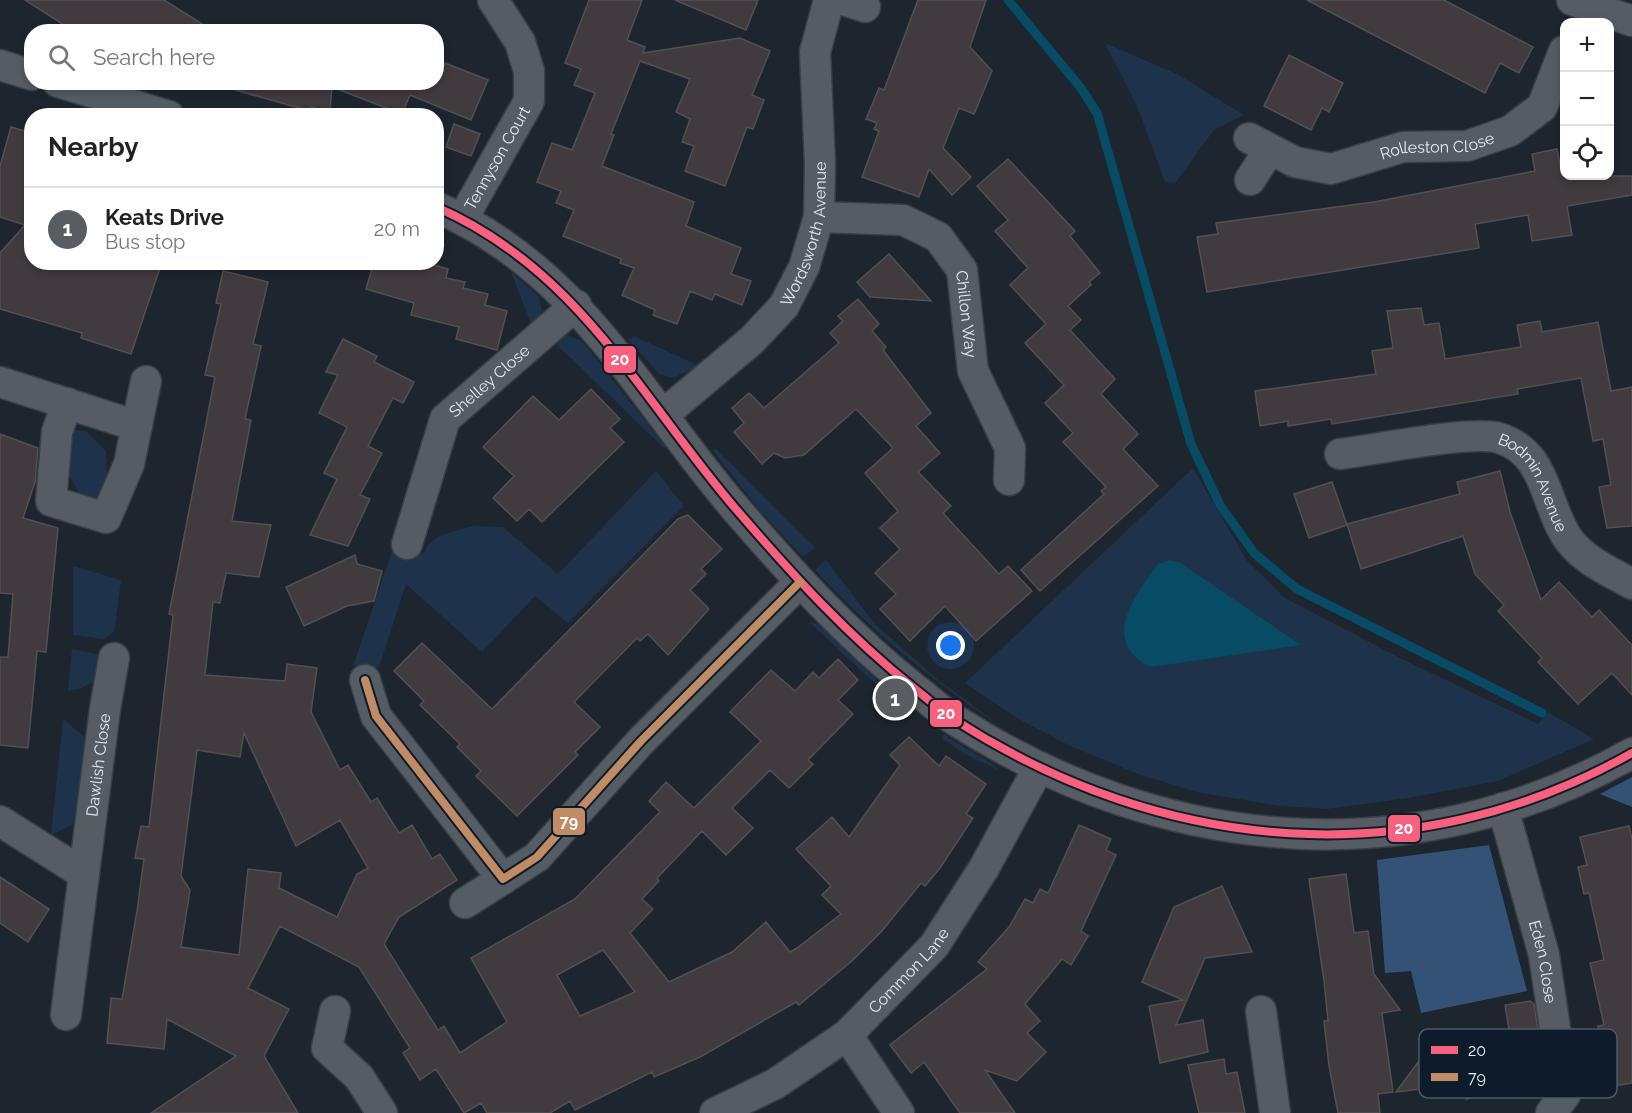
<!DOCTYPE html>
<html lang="en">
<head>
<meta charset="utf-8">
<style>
  body { margin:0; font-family:Raleway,sans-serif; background:#f2f2f2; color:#222 }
  .controls { position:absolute; right:18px; top:18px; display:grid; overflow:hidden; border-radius:12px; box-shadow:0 3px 9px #0003 }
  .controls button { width:54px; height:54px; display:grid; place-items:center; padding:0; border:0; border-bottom:2px solid #e0e0e0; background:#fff; color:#222; font:30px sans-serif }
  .you { position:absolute; left:951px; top:646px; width:21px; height:21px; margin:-15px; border:4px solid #fff; border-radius:50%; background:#1a73e8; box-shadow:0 0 0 9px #1a73e833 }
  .badge { display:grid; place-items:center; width:39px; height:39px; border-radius:50%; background:#595d62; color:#fff; font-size:20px; font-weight:700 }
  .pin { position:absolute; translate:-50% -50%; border:3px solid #fff; box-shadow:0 2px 6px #0006 }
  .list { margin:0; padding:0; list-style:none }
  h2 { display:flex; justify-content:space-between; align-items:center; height:78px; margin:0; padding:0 24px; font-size:26px }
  h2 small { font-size:20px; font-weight:400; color:#767676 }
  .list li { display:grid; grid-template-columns:39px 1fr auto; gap:18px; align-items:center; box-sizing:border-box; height:84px; padding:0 24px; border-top:2px solid #e0e0e0 }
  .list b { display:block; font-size:22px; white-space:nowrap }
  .list p { margin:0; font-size:20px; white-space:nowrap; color:#767676 }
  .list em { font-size:20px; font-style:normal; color:#767676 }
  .icon { flex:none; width:33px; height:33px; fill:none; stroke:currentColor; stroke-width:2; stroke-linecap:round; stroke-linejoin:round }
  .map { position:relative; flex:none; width:1632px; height:1113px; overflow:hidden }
  .search { position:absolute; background:#fff; box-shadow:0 3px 9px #0003; left:24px; top:24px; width:420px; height:66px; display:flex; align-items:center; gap:15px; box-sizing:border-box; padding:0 21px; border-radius:24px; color:#767676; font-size:22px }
  .panel { position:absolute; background:#fff; box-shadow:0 3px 9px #0003; left:24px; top:108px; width:420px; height:162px; border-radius:24px }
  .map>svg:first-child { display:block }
  .green { fill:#1e334b }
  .forest { fill:#335275 }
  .water { fill:#074c64 }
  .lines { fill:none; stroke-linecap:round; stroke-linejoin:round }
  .stream { stroke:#074c64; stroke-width:9 }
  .building { fill:#413a3e; stroke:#525054; stroke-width:1.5; fill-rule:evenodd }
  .minor-casing { stroke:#383f46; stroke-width:33 }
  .minor { stroke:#555c63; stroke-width:30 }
  .bus-1-casing { stroke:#0e1b2a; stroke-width:12 }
  .bus-2-casing { stroke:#0e1b2a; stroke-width:12 }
  .bus-1 { stroke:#f8607d; stroke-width:8 }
  .bus-2 { stroke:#c18c65; stroke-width:8 }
  .labels { text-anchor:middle; stroke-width:4.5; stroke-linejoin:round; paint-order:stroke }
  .street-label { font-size:16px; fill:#e2ebf6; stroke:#0e1b2a }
  .key { fill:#0e1b2a; stroke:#4e5967; stroke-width:1.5 }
  .key-label { font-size:16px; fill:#e2ebf6 }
  .line-badge { stroke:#0e1b2a; stroke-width:2 }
  .badge-label { font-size:16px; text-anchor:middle; font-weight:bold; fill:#fff }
</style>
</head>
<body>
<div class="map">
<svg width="1632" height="1113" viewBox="0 0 1632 1113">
  <rect width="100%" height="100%" fill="#1d252e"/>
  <g class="green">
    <polygon points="1105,43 1177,74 1244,115 1214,130 1175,183 1165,182 1137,106"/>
    <polygon points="511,272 539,297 542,311 533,328"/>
    <polygon points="567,335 582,341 666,447 664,448 553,341"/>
    <polygon points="634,336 699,366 673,378 659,374 629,340"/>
    <polygon points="68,429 86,431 106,451 107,475 98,500 79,493 59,458"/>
    <polygon points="715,448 815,548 803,557 761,512 713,451"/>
    <polygon points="1193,468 1247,561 1285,598 1400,658 1538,724 1548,712 1594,739 1498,781 1408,798 1327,809 1281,806 1197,792 1141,775 1070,746 1019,719 965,683"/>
    <polygon points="656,471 684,506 568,623 535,596 482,652 406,584 379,667 353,666 392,551 407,557 424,553 428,544 439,536 472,526 503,527 558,574"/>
    <path d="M826,560L874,623L937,679L1010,733C939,686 873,633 815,570Z"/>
    <polygon points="73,566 121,580 114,632 103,639 73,635"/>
    <polygon points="809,622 820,625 882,685 880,688"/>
    <polygon points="72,649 101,655 93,682 79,689 68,691"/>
    <polygon points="63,719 86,738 83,779 73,824 51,835"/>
    <path d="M944,734C962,748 984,756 1000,771L965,754L942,738Z"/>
  </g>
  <g class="forest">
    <polygon points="1632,777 1632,807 1600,794"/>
    <polygon points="1489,845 1527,991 1421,1013 1411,971 1385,973 1377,860"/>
  </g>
  <path class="water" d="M1170,560L1180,563L1301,645L1151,667C1100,642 1133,598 1158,564Z"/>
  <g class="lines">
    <polyline class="stream" points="1008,0 1081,88 1097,113 1191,444 1220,505 1254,553 1297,589 1542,713"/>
  </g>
  <g class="building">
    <polygon points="25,0 164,0 215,32 75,32"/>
    <polygon points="589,0 642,0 627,40 645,47 643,53 740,38 770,51 752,95 764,100 753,129 747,127 725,186 685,171 694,146 682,142 690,119 676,112 690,79 640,61 611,134 614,135 602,166 694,202 686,226 741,248 731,274 751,281 742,305 715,294 712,300 690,291 677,324 653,315 655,310 622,295 634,268 620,263 621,259 563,236 574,210 556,203 561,191 537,182 552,143 572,150 595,93 574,85 581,69 565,63"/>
    <polygon points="675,0 758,0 746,30"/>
    <polygon points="918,0 986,0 970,47 992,71 974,114 959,108 943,148 971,177 952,195 929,169 919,197 862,177 879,131 874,129 877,123 866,119 879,88 884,90"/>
    <polygon points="1307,0 1444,0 1533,47 1519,73 1500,63 1485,93"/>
    <polygon points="1289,55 1343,83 1329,112 1322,108 1311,130 1264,106"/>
    <polygon points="445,63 488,80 471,120 410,95 402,114 332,87 330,112 311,107 310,111 235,90 236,82 437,82"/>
    <polygon points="454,124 480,134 471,156 446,147"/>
    <polygon points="11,127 32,133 32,262 162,262 131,354 81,338 82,333 0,309 0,253 25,225 0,217 0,166"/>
    <polygon points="1557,149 1562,176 1632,176 1632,195 1567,206 1572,235 1532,241 1528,215 1475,224 1479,248 1207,292 1197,237 1218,234 1216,223 1374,202 1535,171 1532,154"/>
    <polygon points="1008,159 1075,231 1070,236 1100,273 1089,282 1091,285 1068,306 1081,320 1070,330 1115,379 1101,394 1138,434 1123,449 1158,486 1040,591 1021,570 1104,494 1101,491 1106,487 1063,442 1073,433 1045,403 1064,385 1025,343 1046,324 1010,285 1028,268 995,231 1008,220 977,186"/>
    <polygon points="889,254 931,301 870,297 857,282"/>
    <polygon points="374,262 424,262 448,269 446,278 465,282 463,288 488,294 485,305 507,311 497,350 456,339 459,327 411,315 414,303 366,289"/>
    <path d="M223,271L268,282L253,344L261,346L245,419L251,420L232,521L271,525L259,577L226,573L220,603L213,602L205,675L285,681L287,664L317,668L311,712L340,770L348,765L371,802L377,798L399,833L412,825L432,859L440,854L457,880L399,917L384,944L438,1030L444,1026L460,1053L507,1022L471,958L575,899L660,812L649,801L666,782L694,808L761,741L730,712L771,670L795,691L813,672L819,678L838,659L858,680L838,700L853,714L808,760L813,764L789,788L770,770L732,808L753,828L726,855L702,831L657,878L659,881L642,899L653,909L630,933L669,982L732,952L766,922L790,952L797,948L841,914L822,895L831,886L796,849L832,817L849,837L900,765L890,755L909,737L939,766L946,756L986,784L966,814L973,818L940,868L925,886L921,883L881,932L853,960L799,1005L796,1002L700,1057L654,1077L652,1072L575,1110L570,1101L550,1113H487L481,1103L464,1113L436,1069L420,1080L403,1053L410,1048L359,967L280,926L248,988L289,1009L264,1056L298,1113H151L236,1056L167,1019L164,1049L107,1043L111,998L122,999L137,911L144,859L135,858L141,826L149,827L173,615L169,614L215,377L205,375L221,304L216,303ZM244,733L296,846L340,820L368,868L357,874L337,917L279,888L281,873L248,869L239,955L181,947L190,890L181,876L197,750L240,757ZM603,950L635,992L580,1016L557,975Z"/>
    <polygon points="858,299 879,324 872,331 886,347 883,350 931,413 916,426 940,453 918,472 951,506 943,513 999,574 1008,566 1032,591 976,641 945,606 910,641 880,609 896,594 875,573 900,549 880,528 898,511 865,473 893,448 856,409 804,455 785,458 774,453 762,464 734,432 744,423 732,408 749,393 764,408 839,343 830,333 843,321 838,316"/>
    <polygon points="1421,308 1424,325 1439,323 1445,359 1521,347 1517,325 1540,321 1542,332 1598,322 1611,391 1632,387 1632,526 1607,528 1599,487 1611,485 1603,439 1593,441 1581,378 1517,389 1518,394 1357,420 1332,424 1331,419 1288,426 1288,421 1260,426 1255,391 1376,374 1372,351 1393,348 1387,311"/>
    <polygon points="343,339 377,356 374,362 414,382 403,403 393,398 368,446 382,453 360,495 370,499 348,546 310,535 337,479 324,473 347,427 319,413 338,375 326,372"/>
    <polygon points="591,389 620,419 610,428 624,442 542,522 529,509 517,521 493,498 514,476 483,447 533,396 559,420"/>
    <polygon points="0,434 38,448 35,482 23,518 58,528 46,652 37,651 28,748 0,745 0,657 8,657 13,594 0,593"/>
    <polygon points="1500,471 1510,512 1541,600 1559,582 1592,617 1599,610 1632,645 1632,695 1612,673 1578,704 1538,662 1542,658 1498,611 1504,605 1475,574 1463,536 1361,569 1347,524 1460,494 1457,482"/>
    <polygon points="1332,482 1347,525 1309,538 1294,494"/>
    <polygon points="688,515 722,549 701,569 706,574 690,590 709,609 668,655 648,634 640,641 637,638 574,702 600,727 575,752 578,755 517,816 476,776 481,771 457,747 460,744 420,705 424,701 394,671 422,643 492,709 678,519"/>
    <polygon points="355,555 357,564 382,571 374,601 347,606 304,626 286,587"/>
    <polygon points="1079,825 1111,839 1106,850 1116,855 1081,931 1088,936 1071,965 1062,959 1025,1004 1040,1021 1027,1033 1046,1052 1017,1081 985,1070 1015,1113 960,1113 924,1062 911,1073 890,1045 987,969 978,962 1009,927 1025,899 1033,903 1040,889 1048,893"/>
    <polygon points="1629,826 1632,839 1632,1083 1609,1087 1598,1026 1604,1025 1590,963 1604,960 1589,893 1584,894 1578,867 1587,865 1580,837"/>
    <polygon points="1346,874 1354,933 1368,931 1374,974 1400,1010 1382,1013 1393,1092 1378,1094 1380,1113 1338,1113 1329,1066 1324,1021 1328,1021 1324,981 1309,879"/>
    <polygon points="0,877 49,909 28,942 0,923"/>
    <polygon points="1222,886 1252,952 1205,958 1176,1025 1203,1020 1208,1052 1160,1063 1149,1006 1183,1000 1142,982 1174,907"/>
    <polygon points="1530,1001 1534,1004 1544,1072 1519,1077 1521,1085 1497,1090 1498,1093 1466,1099 1464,1089 1437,1094 1436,1087 1396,1092 1436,1038 1458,1045 1491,1039 1490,1033 1509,1029 1505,1005"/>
    <polygon points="1224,1059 1226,1074 1237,1072 1245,1113 1199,1113 1188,1065"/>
  </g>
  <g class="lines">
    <g class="minor-casing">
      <g id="minor">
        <polyline points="844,0 865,7"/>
        <polyline points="1572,0 1632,21"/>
        <polyline points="0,65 32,75"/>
        <polyline points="58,82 169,116"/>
        <path id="s1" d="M1249,138L1295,162L1331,169L1403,147L1467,146L1510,131L1542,107L1564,51"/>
        <polyline points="1250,180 1270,149"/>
        <path d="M436,207C579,269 640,397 735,508C791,573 848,636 915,689C928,699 941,711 955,720C1163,854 1413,877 1632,753"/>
        <path id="s2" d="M819,217L903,220L938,237L962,270L973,371L1010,448L1009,480"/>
        <path id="s3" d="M463,218L529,101V71L520,42L493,0"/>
        <polyline points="0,382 137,426"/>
        <polyline points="67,403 57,432 51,501 106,518 129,464 146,381"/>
        <path id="s4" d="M664,414L752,340L784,306L804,267L819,217L820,164L815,52L829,0"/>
        <path id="s5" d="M1340,454C1374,450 1471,430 1499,438C1548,453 1544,505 1569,540C1585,561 1609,571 1632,584"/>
        <path id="s6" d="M407,544L445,419L576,305"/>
        <polyline points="365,680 376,716 503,879 537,857 641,741 800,582"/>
        <path id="s7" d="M1503,808L1544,955L1565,1095L1551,1113"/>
        <polyline points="0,821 84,874"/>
        <polyline points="465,903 503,879"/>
        <polyline points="335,1011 327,1048 359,1077 382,1113"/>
        <polyline points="1261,1011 1275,1113"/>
        <path id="s8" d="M66,1015L105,709L114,658"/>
        <polyline points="847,1035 899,1113"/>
        <path id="s9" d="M715,1113L775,1084L847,1035L934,946L984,868L1039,767"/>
      </g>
    </g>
    <use href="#minor" class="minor"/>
    <g class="bus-1-casing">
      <path id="bus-1" d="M436,207C579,269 640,397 735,508C791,573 848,636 915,689C928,699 941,711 955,720C1163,854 1413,877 1632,753"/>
    </g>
    <g class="bus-2-casing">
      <polyline id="bus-2" points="365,680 376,716 503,879 537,857 641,741 800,582"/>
    </g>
    <use href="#bus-1" class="bus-1"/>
    <use href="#bus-2" class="bus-2"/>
  </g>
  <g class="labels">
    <g class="street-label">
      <text dy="6" stroke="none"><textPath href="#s1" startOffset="198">Rolleston Close</textPath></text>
      <text dy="6" stroke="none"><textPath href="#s3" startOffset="69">Tennyson Court</textPath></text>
      <text dy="6" stroke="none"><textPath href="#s4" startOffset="238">Wordsworth Avenue</textPath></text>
      <text dy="6" stroke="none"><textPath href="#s2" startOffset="208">Chillon Way</textPath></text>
      <text dy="6" stroke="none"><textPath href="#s6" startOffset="189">Shelley Close</textPath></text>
      <text dy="6" stroke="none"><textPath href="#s5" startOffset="219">Bodmin Avenue</textPath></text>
      <text dy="6" stroke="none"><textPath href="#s8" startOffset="252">Dawlish Close</textPath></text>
      <text dy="6" stroke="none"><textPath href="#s7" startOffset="159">Eden Close</textPath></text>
      <text dy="6" stroke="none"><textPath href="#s9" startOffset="243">Common Lane</textPath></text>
    </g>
  </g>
  <rect x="1419" y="1029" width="198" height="69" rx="9" class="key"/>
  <rect x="1431" y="1046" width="27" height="8" fill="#f8607d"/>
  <rect x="1431" y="1073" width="27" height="8" fill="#c18c65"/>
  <g class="key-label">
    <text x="1468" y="1056">20</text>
    <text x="1468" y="1083">79</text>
  </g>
  <g class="line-badge">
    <rect x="603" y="345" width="34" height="29" rx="6" fill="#f8607d"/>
    <rect x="929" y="699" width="34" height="29" rx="6" fill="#f8607d"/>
    <rect x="552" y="807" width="34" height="29" rx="6" fill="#c18c65"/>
    <rect x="1387" y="814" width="34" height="29" rx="6" fill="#f8607d"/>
  </g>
  <g class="badge-label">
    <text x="620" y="365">20</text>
    <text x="946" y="719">20</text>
    <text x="569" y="827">79</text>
    <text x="1404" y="834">20</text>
  </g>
</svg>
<div class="controls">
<button>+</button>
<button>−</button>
<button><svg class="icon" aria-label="locate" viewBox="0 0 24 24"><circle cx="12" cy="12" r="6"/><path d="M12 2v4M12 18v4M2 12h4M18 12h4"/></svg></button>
</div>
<div class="you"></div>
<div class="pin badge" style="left:895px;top:698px">1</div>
<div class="search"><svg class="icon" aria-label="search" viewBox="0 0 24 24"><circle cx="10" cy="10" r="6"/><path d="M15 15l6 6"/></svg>Search here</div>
<section class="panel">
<h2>Nearby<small></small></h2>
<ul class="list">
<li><span class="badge">1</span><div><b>Keats Drive</b><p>Bus stop</p></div><em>20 m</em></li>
</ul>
</section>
</div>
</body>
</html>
